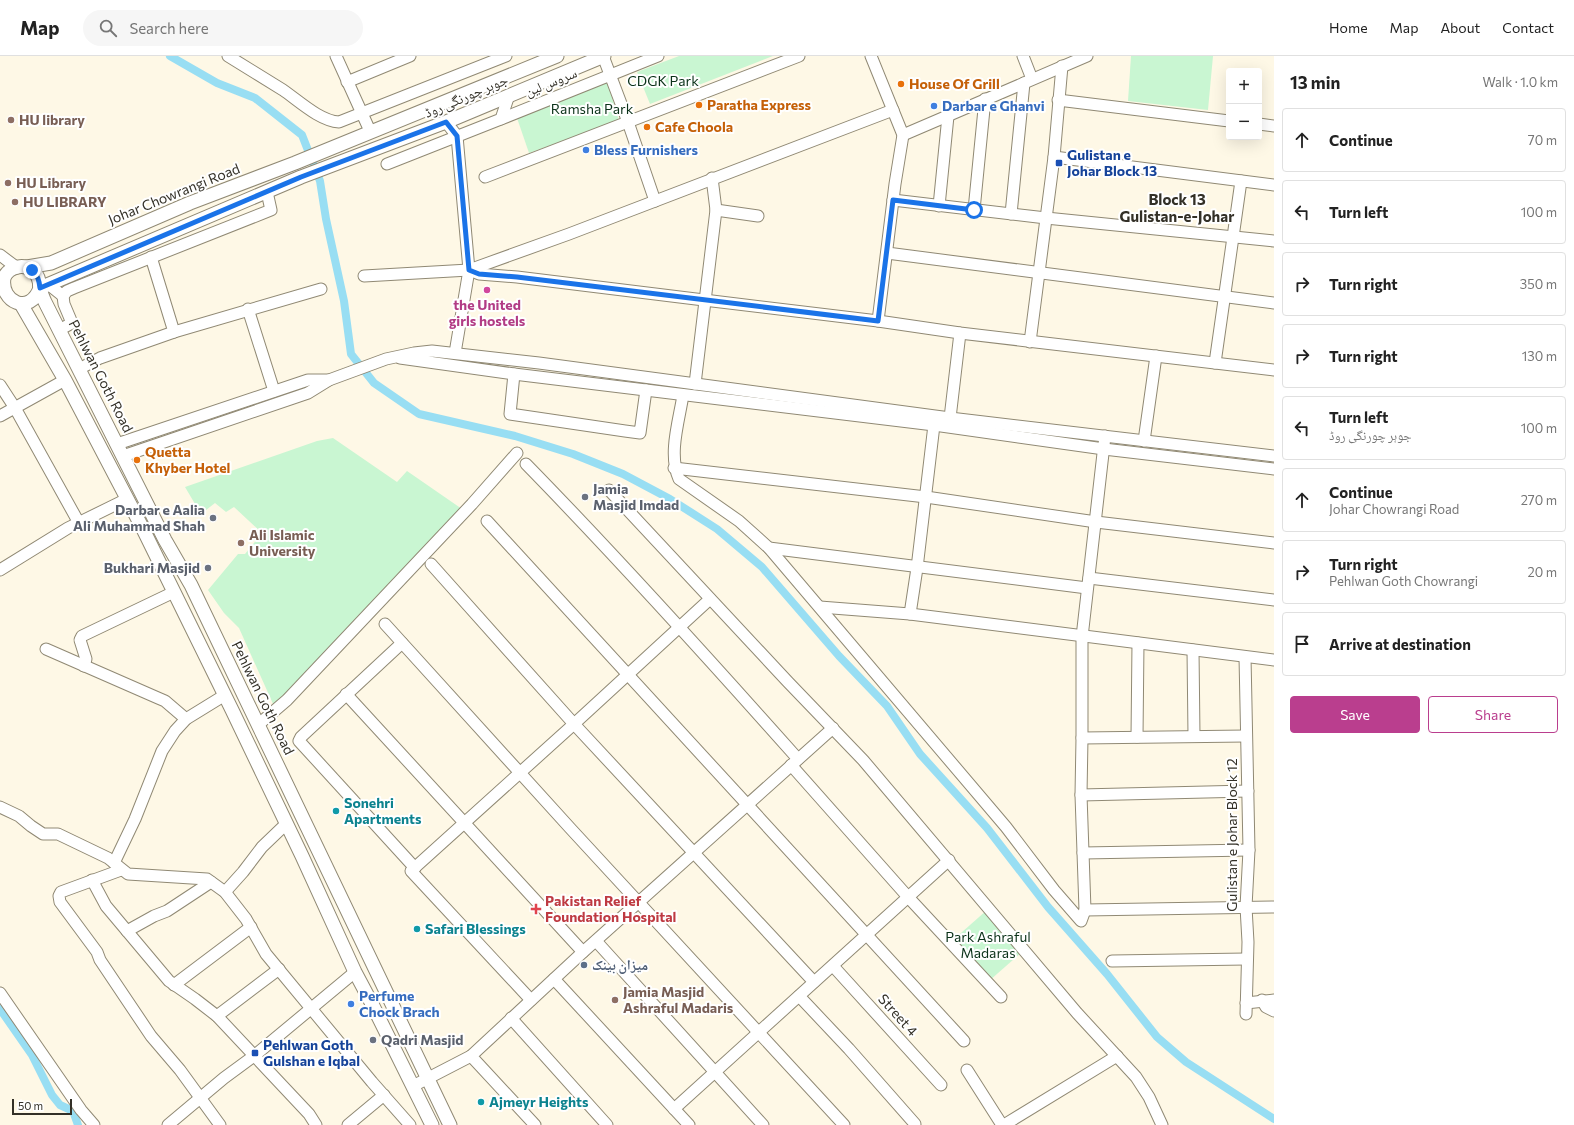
<!DOCTYPE html>
<html lang="en">
<head>
<meta charset="utf-8">
<style>
  body { margin:0; font-family:Commissioner,"Noto Naskh Arabic",sans-serif; background:#f6f6f6; color:#222 }
  .controls { position:absolute; right:12px; top:12px; display:grid; overflow:hidden; border-radius:4px; box-shadow:0 4px 16px #0002 }
  .controls button { width:36px; height:36px; display:grid; place-items:center; padding:0; border:0; border-bottom:1px solid #e0e0e0; background:#fff; color:#222; font:20px sans-serif }
  .scale { position:absolute; left:12px; bottom:10px; width:60px; box-sizing:border-box; padding-left:4px; border:2px solid #333027; border-top:0; font-size:11px; line-height:14px; white-space:nowrap; color:#333027; -webkit-text-stroke:3px #fff; paint-order:stroke }
  .stop { position:absolute; width:12px; height:12px; margin:-9px; border:3px solid #1a73e8; border-radius:50%; background:#fff }
  .stop.end { background:#1a73e8; border-color:#fff; box-shadow:0 1px 4px #0008 }
  .list { margin:0; padding:0; list-style:none }
  h2 { display:flex; justify-content:space-between; align-items:center; height:52px; margin:0; padding:0 16px; font-size:17px }
  h2 small { font-size:13px; font-weight:400; color:#767676 }
  .list li { display:grid; grid-template-columns:26px 1fr auto; gap:12px; align-items:center; box-sizing:border-box; height:64px; margin:0 8px 8px; padding:0 8px; border:1px solid #e0e0e0; border-radius:4px }
  .list b { display:block; font-size:15px; white-space:nowrap }
  .list p { margin:0; font-size:13px; white-space:nowrap; color:#767676 }
  .list em { font-size:13px; font-style:normal; color:#767676 }
  .actions { display:flex; gap:8px; padding:12px 16px }
  .actions a { flex:1; padding:9px 0; border:1px solid #ba3e8e; border-radius:4px; text-align:center; font-size:14px; color:#ba3e8e }
  .actions .main { background:#ba3e8e; color:#fff }
  .icon { flex:none; width:22px; height:22px; fill:none; stroke:currentColor; stroke-width:2; stroke-linecap:round; stroke-linejoin:round }
  .map { position:relative; flex:none; width:1274px; height:1069px; overflow:hidden }
  header { display:flex; align-items:center; gap:24px; box-sizing:border-box; height:56px; padding:0 20px; background:#fff; border-bottom:1px solid #e0e0e0 }
  header strong { font-size:19px }
  nav { display:flex; gap:22px; margin-inline-start:auto; font-size:14px }
  .search { width:280px; height:36px; background:#f6f6f6; display:flex; align-items:center; gap:10px; box-sizing:border-box; padding:0 14px; border-radius:22px; color:#767676; font-size:15px }
  main { display:flex }
  aside { flex:1; background:#fff }
  .map>svg:first-child { display:block }
  .green { fill:#c9f6d2 }
  .lines { fill:none; stroke-linecap:round; stroke-linejoin:round }
  .canal { stroke:#98def3; stroke-width:8 }
  .minor-casing { stroke:#908974; stroke-width:13 }
  .major-casing { stroke:#908974; stroke-width:15 }
  .minor { stroke:#fff; stroke-width:11 }
  .major { stroke:#fff; stroke-width:13 }
  .route { stroke:#1a73e8; stroke-width:5 }
  .food-dot { fill:#e8710a; stroke:#fff; stroke-width:1.5 }
  .shop-dot { fill:#3f7fe0; stroke:#fff; stroke-width:1.5 }
  .education-dot { fill:#8d6e63; stroke:#fff; stroke-width:1.5 }
  .transit-dot { fill:#1a4fb4; stroke:#fff; stroke-width:1.5 }
  .hotel-dot { fill:#d1479c; stroke:#fff; stroke-width:1.5 }
  .worship-dot { fill:#6b7280; stroke:#fff; stroke-width:1.5 }
  .culture-dot { fill:#0f9aa8; stroke:#fff; stroke-width:1.5 }
  .health-dot { fill:#e0444e; stroke:#fff; stroke-width:1.5 }
  .service-dot { fill:#5c6f8a; stroke:#fff; stroke-width:1.5 }
  .labels { text-anchor:middle; stroke-width:4; stroke-linejoin:round; paint-order:stroke }
  .park-label { font-size:14px; fill:#0b3219; stroke:#fff }
  .street-label { font-size:14px; fill:#333027; stroke:#fff }
  .food-label { font-size:14px; font-weight:bold; fill:#c56008; stroke:#fff; text-anchor:start }
  .shop-label { font-size:14px; font-weight:bold; fill:#366cbe; stroke:#fff; text-anchor:start }
  .education-label { font-size:14px; font-weight:bold; fill:#785e54; stroke:#fff; text-anchor:start }
  .transit-label { font-size:14px; font-weight:bold; fill:#164399; stroke:#fff; text-anchor:start }
  .hotel-label { font-size:14px; font-weight:bold; fill:#b23c85; stroke:#fff }
  .worship-label { font-size:14px; font-weight:bold; fill:#5b616d; stroke:#fff; text-anchor:start }
  .culture-label { font-size:14px; font-weight:bold; fill:#0d838f; stroke:#fff; text-anchor:start }
  .health-label { font-size:14px; font-weight:bold; fill:#be3a42; stroke:#fff; text-anchor:start }
  .service-label { font-size:14px; font-weight:bold; fill:#4e5e75; stroke:#fff; text-anchor:start }
  .neighbourhood-label { font-size:15px; font-weight:bold; fill:#333027; stroke:#fff }
</style>
</head>
<body>
<header>
<strong>Map</strong>
<div class="search"><svg class="icon" aria-label="search" viewBox="0 0 24 24"><circle cx="10" cy="10" r="6"/><path d="M15 15l6 6"/></svg>Search here</div>
<nav><a>Home</a><a>Map</a><a>About</a><a>Contact</a></nav>
</header>
<main>
<div class="map">
<svg width="1274" height="1069" viewBox="0 0 1274 1069">
  <rect width="100%" height="100%" fill="#fef8e6"/>
  <g class="green">
    <polygon points="679,0 773,0 650,48 637,16"/>
    <polygon points="1131,0 1213,0 1208,54 1128,45"/>
    <polygon points="607,24 619,65 529,97 517,62"/>
    <polygon points="333,382 397,426 407,415 462,453 274,650 239,572 224,557 208,534 238,498 245,498 262,477 234,451 226,456 215,447 201,458 185,431 317,385"/>
    <polygon points="987,854 1023,895 989,925 953,884"/>
  </g>
  <g class="lines">
    <g class="canal">
      <polyline points="170,0 217,27 255,42 302,79 320,125 326,163 344,245 351,298 374,327 419,358 515,380 573,398 623,418 670,443 717,473 762,511 839,600 887,650 920,698 987,772 1048,851 1107,918 1157,981 1186,1006 1274,1063"/>
      <polyline points="0,953 32,999 52,1039 60,1049 73,1055 78,1069"/>
    </g>
    <g class="minor-casing">
      <g id="minor">
        <path d="M228,0C246,11 265,23 283,34C299,45 320,65 339,66L506,0"/>
        <polyline points="336,0 370,75"/>
        <polyline points="603,0 628,66 655,145"/>
        <polyline points="871,0 903,79 895,128 878,265"/>
        <polyline points="1023,0 1032,23"/>
        <polyline points="347,26 410,0"/>
        <polyline points="1058,44 1229,65"/>
        <polyline points="501,63 658,0"/>
        <polyline points="446,66 457,80 469,214 455,297"/>
        <polyline points="1259,68 1274,70"/>
        <polyline points="903,79 1087,0"/>
        <polyline points="1054,101 1274,129"/>
        <polyline points="387,108 501,63 509,39"/>
        <polyline points="485,121 799,0"/>
        <polyline points="893,144 1046,162 1274,185"/>
        <polyline points="939,150 948,60"/>
        <polyline points="716,154 758,160"/>
        <polyline points="974,154 985,43"/>
        <polyline points="1011,158 1024,27"/>
        <polyline points="887,197 1274,247"/>
        <polyline points="0,199 16,211"/>
        <polyline points="151,201 174,276 321,233"/>
        <polyline points="469,214 479,218 517,221 704,244 878,265 960,277 1274,314"/>
        <polyline points="364,220 469,214 569,178 893,54"/>
        <polyline points="48,228 63,240 67,235 74,232 271,154 267,136"/>
        <polyline points="248,253 274,335"/>
        <polyline points="59,274 72,267 64,248 63,240"/>
        <polyline points="1030,286 1054,101 1062,10"/>
        <polyline points="400,302 514,318 934,369 1104,393 1274,413"/>
        <polyline points="1215,307 1241,125"/>
        <polyline points="79,313 100,302 174,276"/>
        <polyline points="514,318 510,358 625,375 640,377 646,334"/>
        <polyline points="695,328 716,154 712,122"/>
        <polyline points="0,329 15,352 79,467"/>
        <path d="M683,339C679,365 668,398 679,423L739,465L769,492L1006,771L1054,834L1081,865L1085,854L1081,739L1082,682V581L1105,380"/>
        <polyline points="0,360 65,324"/>
        <polyline points="950,362 960,277"/>
        <polyline points="1144,385 1156,300"/>
        <polyline points="117,388 308,324 329,324"/>
        <polyline points="123,400 308,337 329,324 386,303 414,297 432,295 539,307 950,362 1274,400"/>
        <path d="M526,408C620,504 709,603 798,703"/>
        <polyline points="674,412 926,441 1096,466 1274,487"/>
        <polyline points="609,434 788,626 863,704 1077,957 1136,1021 1149,1041 1162,1069"/>
        <polyline points="487,465 964,985"/>
        <polyline points="769,492 1087,532"/>
        <polyline points="431,508 574,668 814,926"/>
        <polyline points="0,514 68,472 127,443"/>
        <polyline points="1089,522 1274,544"/>
        <polyline points="820,551 910,558 1274,604"/>
        <polyline points="910,558 917,512 934,369"/>
        <polyline points="385,568 570,772 844,1069"/>
        <polyline points="402,587 301,681 299,685 415,812"/>
        <polyline points="46,593 158,642 165,645 186,663"/>
        <polyline points="1193,594 1194,680"/>
        <polyline points="1245,601 1249,794 1246,851 1248,886 1246,958"/>
        <polyline points="84,610 86,603 80,584 82,580 174,536"/>
        <polyline points="346,638 583,896"/>
        <polyline points="259,668 287,644 472,448 517,397"/>
        <polyline points="1137,681 1138,587"/>
        <polyline points="1082,682 1246,680"/>
        <polyline points="791,709 908,841 1001,941"/>
        <polyline points="1081,739 1248,735"/>
        <polyline points="0,751 19,760 31,770 43,778 58,778 108,802 128,818 207,823 225,836 246,863 266,898 372,1026 410,1069"/>
        <polyline points="1083,797 1249,794"/>
        <polyline points="114,807 135,763 162,695 175,675 186,663 225,639"/>
        <polyline points="121,814 61,836 59,840 60,846 97,896 100,904 151,980 180,1014 220,1069"/>
        <polyline points="92,824 106,850 169,925 195,943 217,960 309,1058 316,1069"/>
        <polyline points="225,836 243,816 262,791 286,768"/>
        <polyline points="1085,854 1274,851"/>
        <polyline points="127,875 154,860 167,855 211,826"/>
        <polyline points="596,885 763,1069"/>
        <polyline points="1112,905 1246,903"/>
        <polyline points="833,910 941,1029"/>
        <polyline points="554,923 689,1069"/>
        <polyline points="174,929 251,871"/>
        <polyline points="0,937 81,1054 94,1069"/>
        <polyline points="799,940 849,993 915,1068"/>
        <polyline points="531,944 411,815 574,668 710,543"/>
        <polyline points="1262,944 1266,951 1274,955"/>
        <polyline points="1246,947 1274,944"/>
        <polyline points="217,960 279,913"/>
        <polyline points="511,962 607,1069"/>
        <polyline points="967,1014 1002,1069"/>
        <polyline points="413,1030 471,1000"/>
        <polyline points="674,1053 949,804"/>
        <polyline points="168,1069 224,1022 254,1000 355,916"/>
        <polyline points="348,1069 384,1039"/>
        <polyline points="535,1069 471,1000 583,896 833,672"/>
        <polyline points="1004,1069 1117,1000"/>
      </g>
    </g>
    <g class="major-casing">
      <g id="major">
        <polyline points="27,211 51,207 190,147 295,107 557,0"/>
        <path d="M40,232C30,260 0,246 4,222C6,216 12,212 18,211C27,209 37,215 39,225C40,228 39,231 40,234C42,238 43,242 45,246L165,484L191,529L450,1069"/>
        <polyline points="40,232 301,121 446,66 604,0"/>
        <polyline points="21,248 65,324 143,473 232,654 302,800 355,916 372,948 432,1069"/>
      </g>
    </g>
    <use href="#minor" class="minor"/>
    <use href="#major" class="major"/>
  </g>
  <g class="lines">
    <path class="route" d="M32,214C38,220 39,224 40,232L301,121L446,66L457,80L469,214L479,218L517,221L878,265L893,144L974,154"/>
  </g>
  <g class="food-dot">
    <circle cx="901" cy="28" r="4"/>
    <circle cx="699" cy="49" r="4"/>
    <circle cx="647" cy="71" r="4"/>
    <circle cx="137" cy="404" r="4"/>
  </g>
  <g class="shop-dot">
    <circle cx="934" cy="50" r="4"/>
    <circle cx="586" cy="94" r="4"/>
    <circle cx="351" cy="948" r="4"/>
  </g>
  <g class="education-dot">
    <circle cx="11" cy="64" r="4"/>
    <circle cx="8" cy="127" r="4"/>
    <circle cx="15" cy="146" r="4"/>
    <circle cx="241" cy="487" r="4"/>
    <circle cx="615" cy="944" r="4"/>
  </g>
  <g class="transit-dot">
    <rect x="1055" y="103" width="8" height="8" rx="2"/>
    <rect x="251" y="993" width="8" height="8" rx="2"/>
  </g>
  <circle class="hotel-dot" cx="487" cy="234" r="4"/>
  <g class="worship-dot">
    <circle cx="585" cy="441" r="4"/>
    <circle cx="213" cy="462" r="4"/>
    <circle cx="208" cy="512" r="4"/>
    <circle cx="373" cy="984" r="4"/>
  </g>
  <g class="culture-dot">
    <circle cx="336" cy="755" r="4"/>
    <circle cx="417" cy="873" r="4"/>
    <circle cx="481" cy="1046" r="4"/>
  </g>
  <path class="health-dot" d="M534 847h4v4h4v4h-4v4h-4v-4h-4v-4h4z"/>
  <circle class="service-dot" cx="584" cy="909" r="4"/>
  <g class="labels">
    <g class="park-label">
      <text x="663" y="30">CDGK Park</text>
      <text x="592" y="58">Ramsha Park</text>
      <text x="988" y="886">Park Ashraful<tspan x="988" dy="16">Madaras</tspan></text>
    </g>
    <g class="street-label">
      <text transform="translate(551 26) rotate(-22)" y="5">سروس لین</text>
      <text transform="translate(466 40) rotate(-23)" y="5">جوہر چورنگی روڈ</text>
      <text transform="translate(174 138) rotate(-22)" y="5">Johar Chowrangi Road</text>
      <text transform="translate(101 320) rotate(63)" y="5">Pehlwan Goth Road</text>
      <text transform="translate(263 642) rotate(64)" y="5">Pehlwan Goth Road</text>
      <text transform="translate(1232 779) rotate(-90)" y="5">Gulistan e Johar Block 12</text>
      <text transform="translate(898 959) rotate(48)" y="5">Street 4</text>
    </g>
    <g class="food-label">
      <text x="909" y="33">House Of Grill</text>
      <text x="707" y="54">Paratha Express</text>
      <text x="655" y="76">Cafe Choola</text>
      <text x="145" y="401">Quetta<tspan x="145" dy="16">Khyber Hotel</tspan></text>
    </g>
    <g class="shop-label">
      <text x="942" y="55">Darbar e Ghanvi</text>
      <text x="594" y="99">Bless Furnishers</text>
      <text x="359" y="945">Perfume<tspan x="359" dy="16">Chock Brach</tspan></text>
    </g>
    <g class="education-label">
      <text x="19" y="69">HU library</text>
      <text x="16" y="132">HU Library</text>
      <text x="23" y="151">HU LIBRARY</text>
      <text x="249" y="484">Ali Islamic<tspan x="249" dy="16">University</tspan></text>
      <text x="623" y="941">Jamia Masjid<tspan x="623" dy="16">Ashraful Madaris</tspan></text>
    </g>
    <g class="transit-label">
      <text x="1067" y="104">Gulistan e<tspan x="1067" dy="16">Johar Block 13</tspan></text>
      <text x="263" y="994">Pehlwan Goth<tspan x="263" dy="16">Gulshan e Iqbal</tspan></text>
    </g>
    <g class="hotel-label">
      <text x="487" y="254">the United<tspan x="487" dy="16">girls hostels</tspan></text>
    </g>
    <g class="worship-label">
      <text x="593" y="438">Jamia<tspan x="593" dy="16">Masjid Imdad</tspan></text>
      <text x="205" y="459" text-anchor="end">Darbar e Aalia<tspan x="205" dy="16">Ali Muhammad Shah</tspan></text>
      <text x="200" y="517" text-anchor="end">Bukhari Masjid</text>
      <text x="381" y="989">Qadri Masjid</text>
    </g>
    <g class="culture-label">
      <text x="344" y="752">Sonehri<tspan x="344" dy="16">Apartments</tspan></text>
      <text x="425" y="878">Safari Blessings</text>
      <text x="489" y="1051">Ajmeyr Heights</text>
    </g>
    <g class="health-label">
      <text x="545" y="850">Pakistan Relief<tspan x="545" dy="16">Foundation Hospital</tspan></text>
    </g>
    <g class="service-label">
      <text x="592" y="914">میزان بینک</text>
    </g>
    <g class="neighbourhood-label">
      <text x="1177" y="149">Block 13<tspan x="1177" dy="17">Gulistan-e-Johar</tspan></text>
    </g>
  </g>
</svg>
<div class="controls">
<button>+</button>
<button>−</button>
</div>
<div class="scale">50 m</div>
<div class="stop" style="left:974px;top:154px"></div>
<div class="stop end" style="left:32px;top:214px"></div>
</div>
<aside>
<h2>13 min<small>Walk · 1.0 km</small></h2>
<ul class="list">
<li><svg class="icon" aria-label="ahead" viewBox="0 0 24 24"><path d="M12 20V5M6 11l6-6 6 6"/></svg><div><b>Continue</b></div><em>70 m</em></li>
<li><svg class="icon" aria-label="left" viewBox="0 0 24 24"><path d="M17 20v-9H6M10 6l-5 5 5 5"/></svg><div><b>Turn left</b></div><em>100 m</em></li>
<li><svg class="icon" aria-label="right" viewBox="0 0 24 24"><path d="M7 20v-9h11M14 6l5 5-5 5"/></svg><div><b>Turn right</b></div><em>350 m</em></li>
<li><svg class="icon" aria-label="right" viewBox="0 0 24 24"><path d="M7 20v-9h11M14 6l5 5-5 5"/></svg><div><b>Turn right</b></div><em>130 m</em></li>
<li><svg class="icon" aria-label="left" viewBox="0 0 24 24"><path d="M17 20v-9H6M10 6l-5 5 5 5"/></svg><div><b>Turn left</b><p>جوہر چورنگی روڈ</p></div><em>100 m</em></li>
<li><svg class="icon" aria-label="ahead" viewBox="0 0 24 24"><path d="M12 20V5M6 11l6-6 6 6"/></svg><div><b>Continue</b><p>Johar Chowrangi Road</p></div><em>270 m</em></li>
<li><svg class="icon" aria-label="right" viewBox="0 0 24 24"><path d="M7 20v-9h11M14 6l5 5-5 5"/></svg><div><b>Turn right</b><p>Pehlwan Goth Chowrangi</p></div><em>20 m</em></li>
<li><svg class="icon" aria-label="arrive" viewBox="0 0 24 24"><path d="M6 21V4h12l-3 4 3 4H6"/></svg><div><b>Arrive at destination</b></div></li>
</ul>
<div class="actions"><a class="main">Save</a><a>Share</a></div>
</aside>
</main>
</body>
</html>
